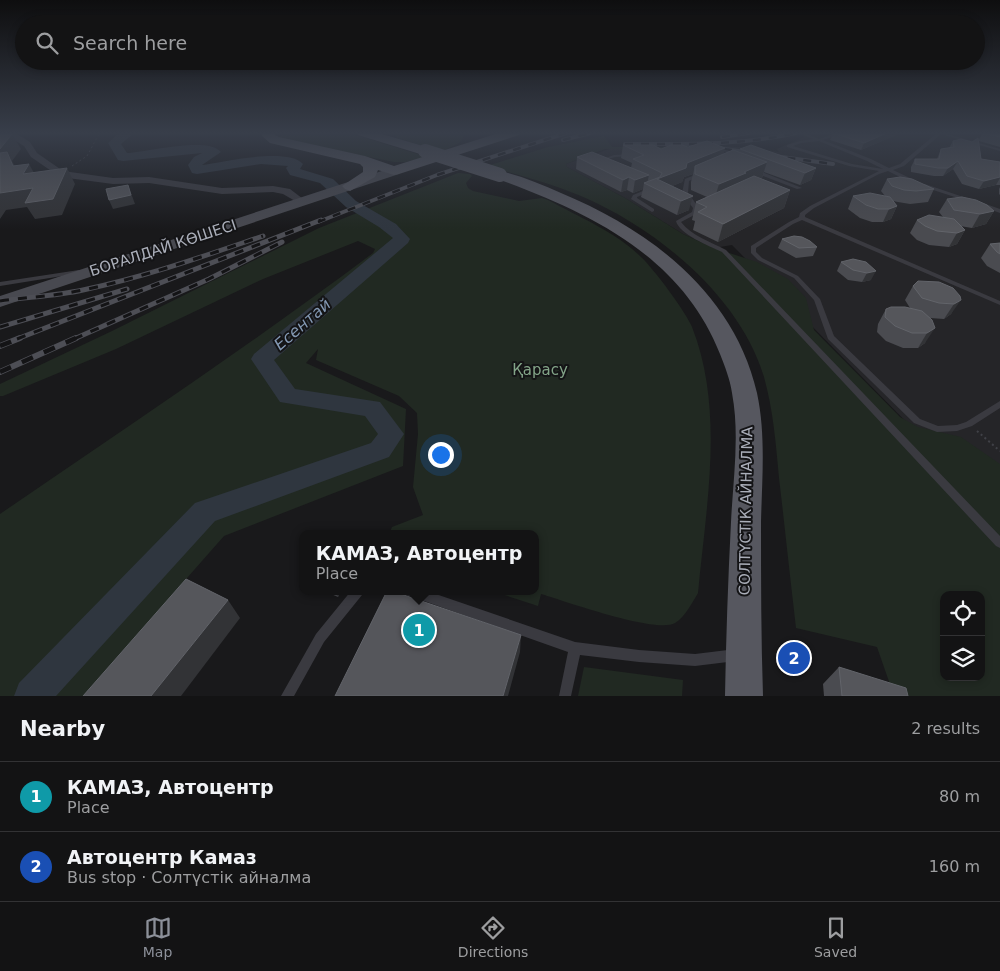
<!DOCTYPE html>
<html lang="en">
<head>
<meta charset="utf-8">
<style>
  body { margin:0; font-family:"DejaVu Sans",sans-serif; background:#1c1c1d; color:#f1f3f6 }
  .controls { position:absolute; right:15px; bottom:15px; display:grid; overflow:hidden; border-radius:10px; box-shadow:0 2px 8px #0003 }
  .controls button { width:45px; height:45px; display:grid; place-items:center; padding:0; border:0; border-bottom:1px solid #323234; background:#131314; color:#f1f3f6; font:25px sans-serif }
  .you { position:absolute; left:440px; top:454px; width:18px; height:18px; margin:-12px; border:4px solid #fff; border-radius:50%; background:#1a73e8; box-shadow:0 0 0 8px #1a73e833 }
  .badge { display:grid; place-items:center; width:32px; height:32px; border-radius:50%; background:#8c9099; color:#fff; font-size:16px; font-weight:700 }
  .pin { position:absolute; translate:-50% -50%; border:2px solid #fff; box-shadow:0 1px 5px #0006 }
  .popup { position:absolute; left:299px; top:530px; width:240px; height:65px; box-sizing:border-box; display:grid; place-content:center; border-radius:10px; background:#131314; filter:drop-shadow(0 1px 4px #0005); font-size:16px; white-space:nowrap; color:#9d9ea0 }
  .popup b { font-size:19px; color:#f1f3f6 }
  .popup::after { content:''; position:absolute; left:50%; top:100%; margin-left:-10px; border:10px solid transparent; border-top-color:#131314 }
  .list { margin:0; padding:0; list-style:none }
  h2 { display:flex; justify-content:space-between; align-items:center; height:65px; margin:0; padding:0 20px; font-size:21px }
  h2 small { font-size:16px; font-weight:400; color:#9d9ea0 }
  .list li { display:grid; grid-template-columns:32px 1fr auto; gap:15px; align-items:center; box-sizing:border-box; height:70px; padding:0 20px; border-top:1px solid #323234 }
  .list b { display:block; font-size:19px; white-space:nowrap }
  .list p { margin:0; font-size:16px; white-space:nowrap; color:#9d9ea0 }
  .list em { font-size:16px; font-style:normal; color:#9d9ea0 }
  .icon { flex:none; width:28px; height:28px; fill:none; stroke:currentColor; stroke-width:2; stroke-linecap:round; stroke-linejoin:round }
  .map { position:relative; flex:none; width:1000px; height:696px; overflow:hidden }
  .search { position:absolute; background:#131314; box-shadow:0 2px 8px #0003; left:15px; right:15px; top:15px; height:55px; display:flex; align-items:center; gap:12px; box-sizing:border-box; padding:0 18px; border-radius:28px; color:#9d9ea0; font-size:19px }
  .sheet { height:205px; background:#131314 }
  nav { display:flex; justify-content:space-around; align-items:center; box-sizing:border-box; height:70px; border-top:1px solid #323234; background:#131314; font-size:14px; color:#9d9ea0 }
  nav a { display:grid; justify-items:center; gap:2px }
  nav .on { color:#8c9099 }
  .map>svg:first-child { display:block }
  .built { fill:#252528 }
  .green { fill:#212922; fill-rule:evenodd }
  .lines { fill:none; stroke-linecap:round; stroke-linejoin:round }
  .river { fill:#2f363f; fill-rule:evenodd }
  .path-far1 { stroke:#404147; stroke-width:1; stroke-dasharray:2 2.5; stroke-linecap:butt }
  .path { stroke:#404147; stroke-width:2; stroke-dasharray:2 3; stroke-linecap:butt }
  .service { fill:#3a3a40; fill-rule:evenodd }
  .minor { fill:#3a3a40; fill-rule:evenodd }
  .secondary { fill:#484950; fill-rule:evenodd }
  .primary { fill:#56575f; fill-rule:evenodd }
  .rail-far2-casing { stroke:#4d4e55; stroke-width:4 }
  .rail-far1-casing { stroke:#4d4e55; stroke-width:5 }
  .rail-casing { stroke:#4d4e55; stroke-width:6 }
  .rail-far2 { stroke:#141416; stroke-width:2.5; stroke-dasharray:8; stroke-linecap:butt }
  .rail-far1 { stroke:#141416; stroke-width:3; stroke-dasharray:9; stroke-linecap:butt }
  .rail { stroke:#141416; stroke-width:4.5; stroke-dasharray:12; stroke-linecap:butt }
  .primary-bridge { stroke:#56575f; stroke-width:14 }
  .wall { fill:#4a4b50 }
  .shaded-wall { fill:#323336 }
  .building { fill:#55565b; stroke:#62646a }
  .labels { text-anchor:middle; stroke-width:4; stroke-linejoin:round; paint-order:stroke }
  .street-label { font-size:15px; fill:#abafba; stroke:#141416 }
  .park-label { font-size:15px; fill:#83a488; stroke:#141416 }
  .water-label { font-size:16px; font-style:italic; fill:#8499b4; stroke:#141416 }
</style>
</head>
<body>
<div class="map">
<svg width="1000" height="696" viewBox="0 0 1000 696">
  <rect width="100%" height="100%" fill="#19191b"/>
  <polygon class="built" points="795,132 1000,132 1000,517 732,245 714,248 683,234 625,198 567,167 566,164 612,148 669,149 720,146 754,148 779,152 777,149 804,137"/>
  <g class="green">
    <polygon points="281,132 346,132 427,157 406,162 394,162 290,141 280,137"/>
    <polygon points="391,132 459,132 464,136 459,143 441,152 398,138"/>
    <path d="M604,136L612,147H695L669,149H605L566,164L567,167L625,198L683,234L714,248L757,262L788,279L806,298L814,330L900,417L918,427L961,437L1000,464V696H894L877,647L796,628C790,578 785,528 779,478C776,444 773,409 764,377C740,296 656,228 581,196C550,183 518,175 487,166L548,147ZM944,595H981V677H944Z"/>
    <path d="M458,173L470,174L472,176L466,183L468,188L473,191L519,201L542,198L548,200C579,217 616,232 641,257C654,269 686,312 692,327C725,411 706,506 698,593C692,603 685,617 675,623C656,634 565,601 541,594L538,606L492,591H535V534H389L392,527L423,515L413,487L418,434L417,413L399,396L316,360L318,349L306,363L406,409L403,466L224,536L83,696H0V514C125,428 252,344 373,253L375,249L358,241L263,279L116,349L3,396H0V384L112,331L319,228Z"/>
    <polygon points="584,667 683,680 682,696 578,696"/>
  </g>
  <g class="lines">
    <path class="river" d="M120,132H132L133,134L121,144L127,153C147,152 208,136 221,152L202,165C223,162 288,147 303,164L300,169L333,179L356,201L396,224L410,239L408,243L274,360L295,389L380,402L404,434L389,457L215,521L56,696H14L19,683L195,503L371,443L378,434L365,416L280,402L251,359L254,354L393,238L379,227L346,207L320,183L290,175L286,168L288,166L261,164L197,174L192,173L188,165L194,157L202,153L123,161L118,160L108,143Z"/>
    <polyline class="path-far1" points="72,166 87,156 100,132"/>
    <polyline class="path" points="977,431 1000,451"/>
    <g class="service">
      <path d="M797,132H802L819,139L839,132H844V133L823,140L871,159L889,168L900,164L937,133L935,132H940L1000,149V151L941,134L904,166L893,170L912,179V181H908L888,171L879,174L814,208L805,215V217L1000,301V305L802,220L793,224L756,248V252L762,258L798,276L820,299L834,336L920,419L938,426L957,425L966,422L1000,401V408L972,426L957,431L937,432L914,423L828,339L814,300L794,278L758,260L751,253V246L789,222L799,217L800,213L810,206L879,171L849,166L787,147V145L800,141L813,139ZM819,141L867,161L883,169L852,164L793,146L801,143Z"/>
      <polygon points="631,154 633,154 633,156 615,157 599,162 597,161 614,155"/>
      <polygon points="753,170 757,170 802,188 797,189 753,172"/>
      <path d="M697,174L701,175L689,181L688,193L699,208L698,213L681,222C692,236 711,242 726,250L1000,536V548L996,546L722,252C709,246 679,234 676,221L692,212L693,208L682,193L685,179Z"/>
      <polygon points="921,184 925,184 972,200 967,201 921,186"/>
      <polygon points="648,189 653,190 637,197 637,198 654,209 654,211 652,212 631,199 633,195"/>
      <polygon points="980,202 1000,209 1000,213 978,205 978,203"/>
      <polygon points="79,270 81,271 81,273 0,286 0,282"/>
      <polygon points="351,591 363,591 362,595 324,642 294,696 281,696 316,634"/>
      <polygon points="405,591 427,591 575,642 639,650 695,654 736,649 740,651 742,655 740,659 736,661 695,666 639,662 580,655 571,696 559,696 568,652 410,596 406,595"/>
    </g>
    <polygon class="minor" points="0,132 17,134 30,142 37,153 63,171 113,178 149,177 222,188 273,186 290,189 307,202 302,205 283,194 273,192 222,194 149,183 113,184 60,177 31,157 24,146 11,138 0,135"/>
    <polygon class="secondary" points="394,167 400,171 399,174 0,307 0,296"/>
    <g class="primary">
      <polygon points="263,132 275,132 275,135 279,137 365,156 394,166 502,132 520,132 519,135 399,174 394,175 378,170 375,177 350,191 345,189 342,186 363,172 363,167 360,164 270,143 262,136"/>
      <polygon points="357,132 375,132 430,148 432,151 430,154 420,154 358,135"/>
      <path d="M500,171C521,176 541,184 561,193C650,230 734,293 757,393C766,435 762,479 761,522C761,580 761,638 763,696H725C726,638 728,580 731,522C733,479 740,436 732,393C730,379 725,367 720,354C681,255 588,212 495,178L493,175L495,172Z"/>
    </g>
    <g class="rail-far2-casing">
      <g id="rail-far2">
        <polyline points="722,137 754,132"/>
        <polyline points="563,140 594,132"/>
        <path d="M625,144C684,144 742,146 800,132"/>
        <polyline points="724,149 833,164"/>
        <polyline points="318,222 437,175 569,132"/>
      </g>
    </g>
    <g class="rail-far1-casing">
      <g id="rail-far1">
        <path d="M0,301C28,297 56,296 83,290C145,277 204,256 263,236"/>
        <polyline points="0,327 127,289"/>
        <polyline points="17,339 321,220"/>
        <polyline points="74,339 209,279 282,242"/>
      </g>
    </g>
    <g class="rail-casing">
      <g id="rail">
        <polyline points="0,346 20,338"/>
        <polyline points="0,372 76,338"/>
      </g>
    </g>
    <use href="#rail-far2" class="rail-far2"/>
    <use href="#rail-far1" class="rail-far1"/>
    <use href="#rail" class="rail"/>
    <polyline class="primary-bridge" points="425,151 500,175"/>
  </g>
  <g class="wall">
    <polygon points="836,132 903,132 861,150 830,140 833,133"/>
    <polygon points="950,132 961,132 957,134"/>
    <polygon points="977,132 1000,132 1000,147 979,141 981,159 1000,162 1000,185 996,185 979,189 962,184 953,169 943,176 934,176 911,172 911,167 915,159 937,159 941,149 949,148 953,141 972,142 978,141 983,133"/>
    <polygon points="623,145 661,149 688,147 723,154 739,152 740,149 816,168 811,180 800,185 764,172 762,178 761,179 790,190 784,208 718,242 693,230 695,221 692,220 696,202 707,197 691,190 691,182 693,174 684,177 682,182 672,186 689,210 677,215 641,197 643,189 633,193 627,190 621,192 576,169 577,157 631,168 632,163 621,158"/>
    <polygon points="887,179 934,189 928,202 910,204 898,202 893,201 897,206 891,219 883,222 872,222 860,218 848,209 853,196 885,196 881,191"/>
    <polygon points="1000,187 1000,195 999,194 999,189"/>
    <polygon points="947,199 994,211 986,224 972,228 960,226 965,230 957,244 949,247 929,245 917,240 910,233 917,220 943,217 939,212"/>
    <polygon points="782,239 817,247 813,256 796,258 778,248"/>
    <polygon points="1000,243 1000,273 987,266 981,258 990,244"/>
    <polygon points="841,262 866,262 871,280 862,282 848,280 837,271"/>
    <polygon points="913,286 960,296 951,314 944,319 930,318 932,320 925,343 918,348 903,348 886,341 877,332 878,324 886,309 910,308 905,300"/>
    <polygon points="324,591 341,591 338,597"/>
    <polygon points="839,667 908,696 824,696 823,684"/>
  </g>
  <g class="shaded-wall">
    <polygon points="889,132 903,132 861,150 864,143"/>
    <polygon points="12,134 21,149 12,161 16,168 0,159 0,149"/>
    <polygon points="725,148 722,161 695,166 693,174 684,177 682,182 660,191 657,179 687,163"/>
    <polygon points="958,161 953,169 943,176 948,168"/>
    <polygon points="767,162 762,178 714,201 719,184"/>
    <polygon points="29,164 38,180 67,168 75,184 62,215 35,219 27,207 6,210 0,219 0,193 23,174"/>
    <polygon points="816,168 811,180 800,185 805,173"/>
    <polygon points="649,175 647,184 644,183 643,189 633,193 635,180"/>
    <polygon points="629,177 627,190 621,192 623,180"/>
    <polygon points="1000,177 1000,178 996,185 979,189 984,181"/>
    <polygon points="128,185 135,204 113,209 109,200"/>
    <polygon points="790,190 784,208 718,242 723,224"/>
    <polygon points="693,196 689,210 677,215 681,201"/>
    <polygon points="897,206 891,219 883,222 889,209"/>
    <polygon points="994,211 986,224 972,228 980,214"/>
    <polygon points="965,230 957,244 949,247 957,233"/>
    <polygon points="876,271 871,280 862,282 867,273"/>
    <polygon points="961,300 951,314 944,319 954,304"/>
    <polygon points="935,328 925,343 918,348 927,333"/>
    <polygon points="336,591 341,591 338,597"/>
    <polygon points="228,600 240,618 181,696 151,696"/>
    <polygon points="521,635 520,652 508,696 503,696"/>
  </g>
  <g class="building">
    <polygon points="0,132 9,132 12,134 0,149"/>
    <polygon points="836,132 889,132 864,143 833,133"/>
    <polygon points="986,132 994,132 1000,133 1000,137 983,133"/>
    <polygon points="978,138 981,159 1000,162 1000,177 984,181 967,176 958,161 948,168 938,168 915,164 915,159 939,159 941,149 954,147 953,141 961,139 972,142"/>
    <polygon points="707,141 725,148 687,163 686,168 657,179 693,196 681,201 644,183 660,177 662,173 633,159 644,155 623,145 653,145 661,149 671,145 682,145 688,147"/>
    <polygon points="751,145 816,168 805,173 740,149"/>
    <polygon points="733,150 767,162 744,172 746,173 719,184 695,174 695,166"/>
    <polygon points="7,152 13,166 29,164 23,174 67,168 53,199 25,203 33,188 0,193 0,153"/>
    <polygon points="592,152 649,175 635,180 629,177 623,180 577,157"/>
    <polygon points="754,176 790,190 723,224 698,212 707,207 696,202"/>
    <polygon points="900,177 912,179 934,189 916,191 904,190 892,186 887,179"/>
    <polygon points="128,185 131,195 109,200 106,189"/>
    <polygon points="870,193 890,197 897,206 889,209 878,209 866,205 853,196"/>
    <polygon points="962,197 976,200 987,205 994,211 980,214 954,210 947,199"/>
    <polygon points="929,215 954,219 965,230 957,233 937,231 925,226 917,220"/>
    <polygon points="794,236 802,237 810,241 817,247 799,248 782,239"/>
    <polygon points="1000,243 1000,254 997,252 990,244"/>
    <polygon points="853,259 866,262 876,271 867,273 853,270 841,262"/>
    <polygon points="918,281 939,282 953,288 960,296 961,300 954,304 939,303 922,298 913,286"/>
    <polygon points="891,307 905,307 922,311 932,320 935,328 927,333 912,333 895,326 885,317 886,309"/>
    <polygon points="186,579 228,600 151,696 83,696"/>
    <polygon points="387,591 392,591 521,635 503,696 335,696"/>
    <polygon points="839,667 906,688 908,696 842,696"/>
  </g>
  <linearGradient id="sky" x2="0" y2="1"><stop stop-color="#0e0e0f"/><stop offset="0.58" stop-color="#383e4a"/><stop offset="1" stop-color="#383e4a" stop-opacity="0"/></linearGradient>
  <rect width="1000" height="229" fill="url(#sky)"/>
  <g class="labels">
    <g class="street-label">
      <text transform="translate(163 248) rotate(-18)" y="5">БОРАЛДАЙ КӨШЕСІ</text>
      <text transform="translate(746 511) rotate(-89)" y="5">СОЛТҮСТІК АЙНАЛМА</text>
    </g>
    <g class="park-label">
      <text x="540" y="375">Қарасу</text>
    </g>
    <g class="water-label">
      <text transform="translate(302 324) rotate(-41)" y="6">Есентай</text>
    </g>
  </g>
</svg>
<div class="controls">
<button><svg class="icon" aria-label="locate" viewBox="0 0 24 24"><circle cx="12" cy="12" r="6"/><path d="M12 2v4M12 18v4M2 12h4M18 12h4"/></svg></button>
<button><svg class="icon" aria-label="layers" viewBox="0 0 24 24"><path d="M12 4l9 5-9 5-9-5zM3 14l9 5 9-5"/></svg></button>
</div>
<div class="you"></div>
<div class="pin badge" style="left:419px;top:630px;background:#0f9aa8">1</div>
<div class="popup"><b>КАМАЗ, Автоцентр</b>Place</div>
<div class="pin badge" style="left:794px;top:658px;background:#1a4fb4">2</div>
<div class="search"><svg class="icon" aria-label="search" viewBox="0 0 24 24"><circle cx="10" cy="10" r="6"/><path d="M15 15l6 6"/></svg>Search here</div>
</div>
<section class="sheet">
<h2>Nearby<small>2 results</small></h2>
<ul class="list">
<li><span class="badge" style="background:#0f9aa8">1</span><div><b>КАМАЗ, Автоцентр</b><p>Place</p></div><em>80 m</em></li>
<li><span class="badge" style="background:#1a4fb4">2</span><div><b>Автоцентр Камаз</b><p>Bus stop · Солтүстік айналма</p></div><em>160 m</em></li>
</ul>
</section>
<nav>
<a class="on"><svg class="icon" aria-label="map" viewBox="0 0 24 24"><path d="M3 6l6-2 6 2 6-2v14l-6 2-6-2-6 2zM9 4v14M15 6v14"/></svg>Map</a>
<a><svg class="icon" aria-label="directions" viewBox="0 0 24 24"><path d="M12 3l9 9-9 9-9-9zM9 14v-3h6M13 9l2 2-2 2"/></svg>Directions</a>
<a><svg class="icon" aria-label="saved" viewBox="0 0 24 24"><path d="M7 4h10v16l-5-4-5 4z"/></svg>Saved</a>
</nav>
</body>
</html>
